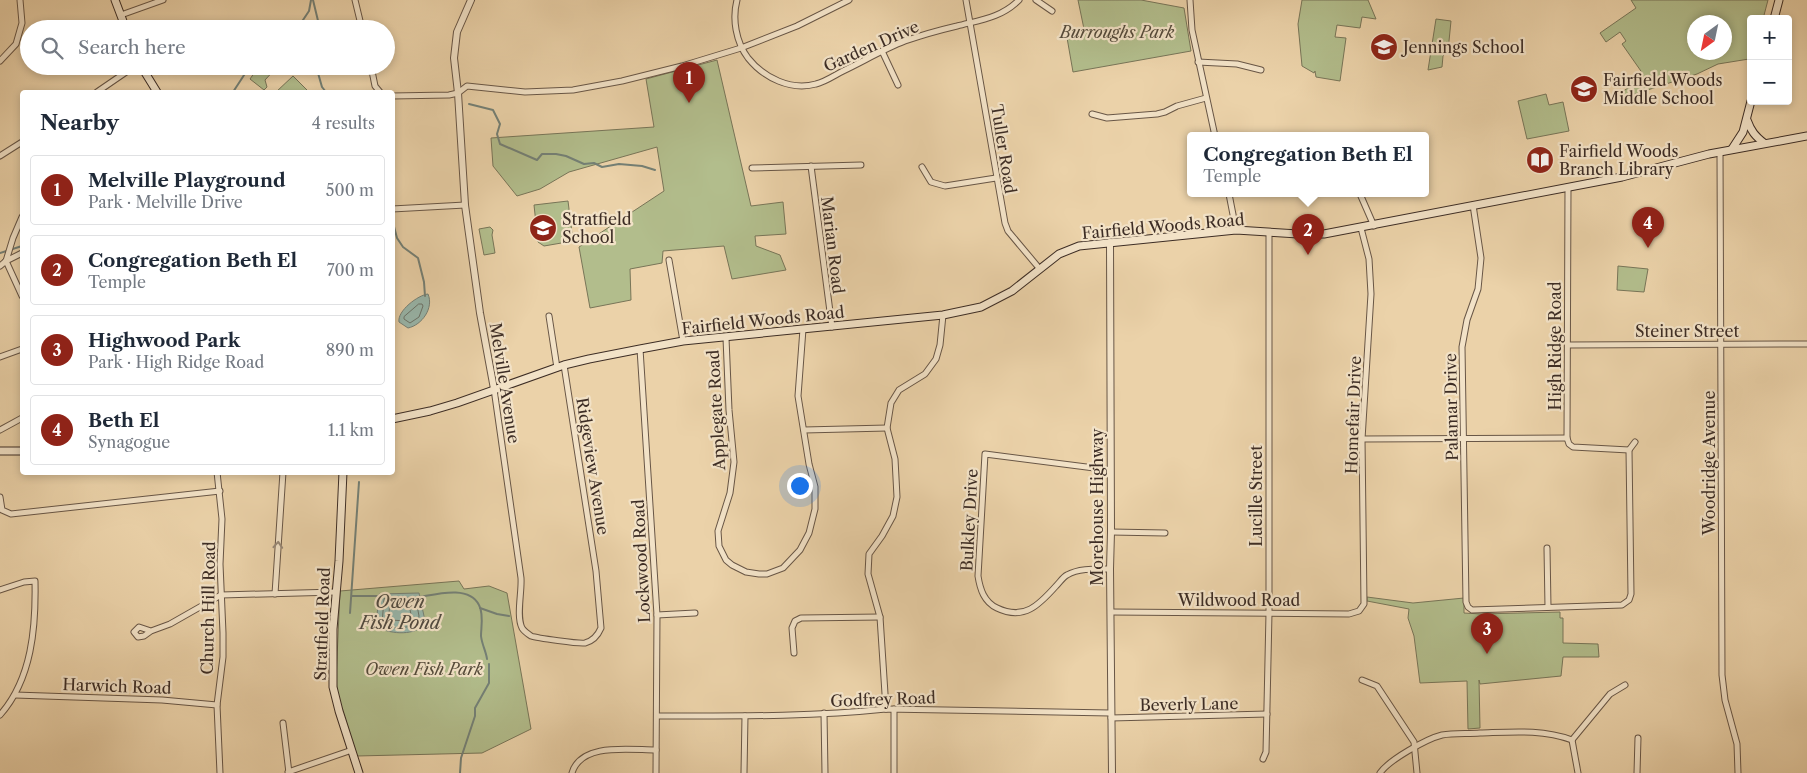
<!DOCTYPE html>
<html lang="en">
<head>
<meta charset="utf-8">
<style>
  body { margin:0; font-family:"Libre Caslon Text",serif; background:#f2f2f3; color:#1f2937 }
  .controls { position:absolute; right:15px; top:15px; display:grid; overflow:hidden; border-radius:5px; box-shadow:0 2px 8px #0003 }
  .controls button { width:45px; height:45px; display:grid; place-items:center; padding:0; border:0; border-bottom:1px solid #e0e1e3; background:#fff; color:#1f2937; font:25px sans-serif }
  .compass { position:absolute; left:1687px; top:15px; width:45px; height:45px; border-radius:50%; background:#fff; box-shadow:0 2px 8px #0003; rotate:213deg }
  .you { position:absolute; left:799px; top:485px; width:18px; height:18px; margin:-12px; border:4px solid #fff; border-radius:50%; background:#1a73e8; box-shadow:0 0 0 8px #1a73e833 }
  .badge { display:grid; place-items:center; width:32px; height:32px; border-radius:50%; background:#8f2418; color:#fff; font-size:16px; font-weight:700 }
  .pin { position:absolute; translate:-50% -41px; filter:drop-shadow(0 1px 2px #0008) }
  .pin::after { content:''; position:absolute; top:26px; width:18px; height:15px; background:inherit; clip-path:polygon(0 0,100% 0,50% 100%) }
  .popup { position:absolute; left:1187px; top:132px; width:242px; height:65px; box-sizing:border-box; display:grid; place-content:center; border-radius:5px; background:#fff; filter:drop-shadow(0 1px 4px #0005); font-size:16px; white-space:nowrap; color:#747a83 }
  .popup b { font-size:19px; color:#1f2937 }
  .popup::after { content:''; position:absolute; left:50%; top:100%; margin-left:-10px; border:10px solid transparent; border-top-color:#fff }
  .list { margin:0; padding:0; list-style:none }
  h2 { display:flex; justify-content:space-between; align-items:center; height:65px; margin:0; padding:0 20px; font-size:21px }
  h2 small { font-size:16px; font-weight:400; color:#747a83 }
  .list li { display:grid; grid-template-columns:32px 1fr auto; gap:15px; align-items:center; box-sizing:border-box; height:70px; margin:0 10px 10px; padding:0 10px; border:1px solid #e0e1e3; border-radius:5px }
  .list b { display:block; font-size:19px; white-space:nowrap }
  .list p { margin:0; font-size:16px; white-space:nowrap; color:#747a83 }
  .list em { font-size:16px; font-style:normal; color:#747a83 }
  .icon { flex:none; width:28px; height:28px; fill:none; stroke:currentColor; stroke-width:2; stroke-linecap:round; stroke-linejoin:round }
  .map { position:relative; flex:none; width:1807px; height:773px; overflow:hidden }
  .search { position:absolute; background:#fff; box-shadow:0 2px 8px #0003; left:20px; top:20px; width:375px; height:55px; display:flex; align-items:center; gap:12px; box-sizing:border-box; padding:0 18px; border-radius:28px; color:#747a83; font-size:19px }
  .panel { position:absolute; background:#fff; box-shadow:0 2px 8px #0003; left:20px; top:90px; width:375px; height:385px; border-radius:5px }
  .map>svg:first-child { display:block }
  .green { fill:#b2bd8c; stroke:#787558; fill-rule:evenodd }
  .water { fill:#98b7ac; stroke:#748076 }
  .lines { fill:none; stroke-linecap:round; stroke-linejoin:round }
  .shore { stroke:#6a7268; stroke-width:1 }
  .stream { stroke:#748076; stroke-width:2 }
  .minor-casing { stroke:#685646; stroke-width:7 }
  .tertiary-casing { stroke:#685646; stroke-width:8 }
  .secondary-casing { stroke:#3d2d25; stroke-width:9 }
  .minor { stroke:#f2e2c7; stroke-width:5 }
  .tertiary { stroke:#f2e2c7; stroke-width:6 }
  .secondary { stroke:#f2e2c7; stroke-width:7 }
  .oneway { stroke:#988876 }
  .labels { text-anchor:middle; stroke-width:4.5; stroke-linejoin:round; paint-order:stroke }
  .park-label { font-size:16px; font-style:italic; fill:#544a3a; stroke:#f2e2c7 }
  .street-label { font-size:16px; fill:#3d2d25; stroke:#f2e2c7 }
  .poi-label { font-size:16px; fill:#3d2d25; stroke:#f2e2c7; text-anchor:start }
  .water-label { font-size:18px; font-style:italic; fill:#4f4940; stroke:#f2e2c7 }
</style>
</head>
<body>
<div class="map">
<svg width="1807" height="773" viewBox="0 0 1807 773">
  <rect width="100%" height="100%" fill="#ebd2a9"/>
  <filter id="stains"><feTurbulence type="fractalNoise" baseFrequency=".004" numOctaves="4"/><feColorMatrix values="0 0 0 0 .2 0 0 0 0 .09 0 0 0 0 .02 0 0 0 .5 -.17"/></filter>
  <radialGradient id="worn" r=".72"><stop offset=".6" stop-color="#630" stop-opacity="0"/><stop offset="1" stop-color="#630" stop-opacity=".3"/></radialGradient>
  <g class="green">
    <polygon points="1078,0 1141,0 1184,8 1191,51 1073,72 1066,32 1084,29"/>
    <polygon points="1302,0 1368,0 1376,19 1362,17 1360,28 1337,25 1335,37 1346,38 1340,81 1316,77 1315,71 1314,73 1302,66 1298,24"/>
    <path d="M1631,0H1768L1763,19H1751V56L1749,59L1718,64L1697,74L1632,95L1622,100L1618,95L1632,85L1629,82L1643,74L1622,44L1626,41L1620,32L1606,42L1600,33L1636,8ZM1694,22H1724V52H1694Z"/>
    <polygon points="1436,19 1451,21 1448,51 1443,56 1442,67 1428,70"/>
    <polygon points="717,60 751,206 783,202 786,234 755,236 756,246 780,255 786,270 732,279 724,246 663,251 662,263 630,269 631,300 590,308 579,247 664,191 657,147 569,172 540,189 517,196 493,166 491,138 654,127 646,79"/>
    <polygon points="259,66 277,67 265,80 267,87 264,90 250,79"/>
    <polygon points="293,76 309,92 276,92"/>
    <polygon points="1546,94 1549,105 1563,102 1569,131 1527,139 1518,101"/>
    <polygon points="568,201 573,241 544,246 538,242 534,205"/>
    <polygon points="490,227 493,230 492,235 495,253 484,255 479,229"/>
    <polygon points="1618,266 1648,269 1644,292 1617,290"/>
    <polygon points="459,581 464,589 489,586 507,593 531,729 482,753 357,756 338,696 336,681 340,591"/>
    <polygon points="1367,597 1413,603 1464,598 1464,613 1481,614 1560,612 1560,618 1563,618 1563,643 1598,644 1599,657 1563,657 1561,676 1480,684 1479,680 1480,728 1468,729 1467,681 1420,683 1414,636 1408,618 1409,609 1367,601"/>
  </g>
  <g class="water">
    <path d="M428,294C434,308 422,325 408,328L399,322C397,311 418,295 428,294Z"/>
    <path d="M419,593L424,616L423,626C412,636 388,634 376,626L379,594Z"/>
  </g>
  <g class="lines">
    <g class="shore">
      <polygon points="419,304 422,304 423,306 419,317 410,323 404,319 404,317"/>
      <path d="M413,598L416,600L419,616L417,624C408,628 391,630 382,624L384,599Z"/>
      <polygon points="390,605 409,605 412,619 409,621 389,620"/>
    </g>
    <g class="stream">
      <polyline points="313,0 320,29"/>
      <polyline points="297,29 309,11 311,0"/>
      <polyline points="316,66 322,87 326,92"/>
      <polyline points="233,92 250,66"/>
      <polyline points="469,104 493,110 500,124 497,134 500,144 537,160 542,154 556,154 566,156 584,164 594,163 602,167 619,164 642,166 655,170"/>
      <polyline points="392,219 397,238 403,247 418,258 424,282 425,296"/>
      <polyline points="0,253 22,246"/>
      <polyline points="352,596 379,596"/>
      <path d="M420,597C437,594 469,585 479,605C484,614 481,627 481,636C482,645 486,651 487,659"/>
      <polyline points="480,608 497,614 509,616"/>
      <polyline points="350,613 359,482"/>
      <polyline points="460,773 461,758 475,716 475,708 489,683 489,664"/>
    </g>
    <g class="minor-casing">
      <g id="minor">
        <polyline points="355,0 362,29"/>
        <path d="M737,0C732,19 736,42 748,58C764,78 791,91 816,84C825,82 835,75 843,71C864,61 884,49 905,41C922,35 940,30 957,26C980,20 1001,18 1019,0"/>
        <polyline points="966,0 1005,223 1008,231 1039,268"/>
        <polyline points="1036,0 1052,11"/>
        <polyline points="1190,0 1192,30 1215,136"/>
        <polyline points="121,15 163,0"/>
        <polyline points="882,51 898,85"/>
        <polyline points="0,61 16,44 22,23 20,0"/>
        <polyline points="1198,62 1237,64 1261,70"/>
        <polyline points="371,66 375,86 380,92"/>
        <polyline points="97,92 132,68 139,66"/>
        <polyline points="392,96 449,95 458,93 467,86 525,92 573,90 622,81 682,66 741,48 797,26 849,0"/>
        <polyline points="1092,114 1107,118 1157,114 1165,112 1177,106 1206,98"/>
        <polyline points="1720,152 1722,675 1725,700 1737,744 1738,773"/>
        <polyline points="0,156 22,142"/>
        <polyline points="811,166 832,327"/>
        <polyline points="922,167 931,182 945,186 996,178"/>
        <polyline points="752,168 861,165"/>
        <polyline points="1568,187 1567,438 1569,444 1573,447 1629,450"/>
        <polyline points="1229,194 1236,230"/>
        <polyline points="1360,194 1374,226"/>
        <polyline points="1473,205 1481,258 1478,289 1467,320 1462,347 1466,602 1468,607 1472,610 1622,605 1629,600 1631,594 1629,450 1635,442"/>
        <polyline points="392,209 465,205"/>
        <polyline points="669,260 683,341"/>
        <polyline points="6,261 22,296"/>
        <polyline points="6,261 22,253"/>
        <polyline points="0,266 6,261 13,238 22,217"/>
        <polyline points="549,316 557,368"/>
        <polyline points="726,338 729,410 734,462 730,493 718,531 719,546 726,560 732,565 746,572 759,574 767,574 783,568 800,550 809,533 815,509 815,487 809,464 798,396 803,329"/>
        <polyline points="1568,345 1807,344"/>
        <polyline points="640,349 657,615 656,773"/>
        <polyline points="0,357 22,349"/>
        <path d="M494,389L521,578C522,592 516,616 522,628C524,631 528,634 531,636C537,638 579,644 585,643C593,641 598,635 601,628L596,571L564,365"/>
        <polyline points="0,430 22,418"/>
        <polyline points="804,430 887,428"/>
        <polyline points="1362,439 1567,438"/>
        <polyline points="217,472 222,519 220,564 223,633 223,657 217,705 220,773"/>
        <polyline points="0,497 2,510 11,514 220,491"/>
        <polyline points="1111,532 1165,533"/>
        <polyline points="1547,548 1548,607"/>
        <path d="M1110,569C1096,569 1079,568 1067,575C1063,577 1060,582 1056,586C1039,605 1024,621 997,608C984,602 980,589 978,576L985,454L1110,470"/>
        <path d="M0,590L24,582L35,581C36,627 32,679 0,715"/>
        <polyline points="275,594 283,472"/>
        <polyline points="1111,612 1349,614 1359,611 1364,604 1362,439 1371,294 1369,259 1361,228"/>
        <polyline points="657,615 695,613"/>
        <polyline points="151,631 139,627 134,632 138,637 144,636 151,631 170,624 221,595 336,592"/>
        <polyline points="794,653 792,628 795,621 801,618 880,617"/>
        <polyline points="1362,680 1377,686 1414,742 1417,773"/>
        <polyline points="15,695 162,700 217,705"/>
        <polyline points="886,709 880,617 868,574 869,554 882,536 893,516 897,497 895,459 887,428 891,403 899,390 925,374 936,359 940,345 943,315"/>
        <polyline points="894,709 894,773"/>
        <polyline points="824,713 825,773"/>
        <path d="M657,716C733,716 810,717 886,709L1110,713"/>
        <polyline points="1111,718 1267,714"/>
        <polyline points="283,723 289,773"/>
        <polyline points="1572,740 1610,694 1625,685"/>
        <polyline points="1572,740 1578,773"/>
        <polyline points="1263,759 1266,752 1269,613 1269,233"/>
        <polyline points="288,772 352,750"/>
        <path d="M572,773C581,742 630,750 656,750"/>
        <polyline points="744,773 745,716"/>
        <path d="M1380,773C1389,760 1426,739 1442,735C1454,733 1468,734 1480,733C1512,732 1542,729 1572,740"/>
        <polyline points="1637,773 1638,738"/>
      </g>
    </g>
    <g class="tertiary-casing">
      <g id="tertiary">
        <polyline points="471,0 457,32 454,58 458,93 465,205 480,313 494,389"/>
        <polyline points="1110,242 1111,532 1110,569 1112,773"/>
      </g>
    </g>
    <g class="secondary-casing">
      <g id="secondary">
        <polyline points="115,0 126,29"/>
        <polyline points="1774,19 1779,0"/>
        <polyline points="141,66 157,92"/>
        <path d="M1747,120C1751,131 1755,136 1764,143"/>
        <polyline points="1732,149 1743,132 1751,101"/>
        <polyline points="392,419 430,411 457,403 564,365 589,359 640,349 683,341 943,315 981,307 1012,291 1059,254 1079,246 1236,230 1298,234 1324,234 1622,177 1709,154 1807,136"/>
        <polyline points="0,451 22,451"/>
        <polyline points="343,472 339,561 333,629 333,687 339,711 359,773"/>
      </g>
    </g>
    <use href="#minor" class="minor"/>
    <use href="#tertiary" class="tertiary"/>
    <use href="#secondary" class="secondary"/>
  </g>
  <defs><path id="oneway-chevron" d="M-2-3.5L2.5 0L-2 3.5" fill="none" stroke-width="1.6" stroke-linecap="round" stroke-linejoin="round" transform="scale(1.25)"/></defs>
  <use class="oneway" href="#oneway-chevron" transform="translate(278 545) rotate(-86)"/>
  <defs>
    <g id="school-disc" transform="scale(1.4375)"><circle r="9.5" fill="#8f2418" stroke="#f2e2c7"/><path d="M0-5L7-2L0 1L-7-2ZM-4 1L0 2.5L4 1V4Q0 6-4 4Z" fill="#fff"/></g>
    <g id="library-disc" transform="scale(1.4375)"><circle r="9.5" fill="#8f2418" stroke="#f2e2c7"/><path d="M-6-4Q-3-5.5-.7-3.5V5Q-3 3-6 4ZM6-4Q3-5.5 .7-3.5V5Q3 3 6 4Z" fill="#fff"/></g>
  </defs>
  <g fill-rule="evenodd">
    <use href="#school-disc" x="1384" y="47"/>
    <use href="#school-disc" x="1584" y="89"/>
    <use href="#library-disc" x="1540" y="160"/>
    <use href="#school-disc" x="543" y="228"/>
  </g>
  <g class="labels">
    <g class="park-label">
      <text x="1117" y="38">Burroughs Park</text>
      <text x="424" y="675">Owen Fish Park</text>
    </g>
    <g class="street-label">
      <text transform="translate(871 46) rotate(-24)" y="6">Garden Drive</text>
      <text transform="translate(1004 149) rotate(81)" y="6">Tuller Road</text>
      <text transform="translate(1163 226) rotate(-5)" y="6">Fairfield Woods Road</text>
      <text transform="translate(833 245) rotate(83)" y="6">Marian Road</text>
      <text transform="translate(763 320) rotate(-6)" y="6">Fairfield Woods Road</text>
      <text x="1687" y="337">Steiner Street</text>
      <text transform="translate(1555 346) rotate(-90)" y="6">High Ridge Road</text>
      <text transform="translate(505 383) rotate(81)" y="6">Melville Avenue</text>
      <text transform="translate(1451 407) rotate(-91)" y="6">Palamar Drive</text>
      <text transform="translate(716 410) rotate(-93)" y="6">Applegate Road</text>
      <text transform="translate(1353 415) rotate(-88)" y="6">Homefair Drive</text>
      <text transform="translate(1709 463) rotate(-90)" y="6">Woodridge Avenue</text>
      <text transform="translate(593 466) rotate(81)" y="6">Ridgeview Avenue</text>
      <text transform="translate(1256 496) rotate(-90)" y="6">Lucille Street</text>
      <text transform="translate(1097 507) rotate(-90)" y="6">Morehouse Highway</text>
      <text transform="translate(969 520) rotate(-87)" y="6">Bulkley Drive</text>
      <text transform="translate(641 561) rotate(-93)" y="6">Lockwood Road</text>
      <text x="1239" y="606">Wildwood Road</text>
      <text transform="translate(208 608) rotate(-89)" y="6">Church Hill Road</text>
      <text transform="translate(322 624) rotate(-88)" y="6">Stratfield Road</text>
      <text transform="translate(117 686) rotate(2)" y="6">Harwich Road</text>
      <text transform="translate(883 699) rotate(-2)" y="6">Godfrey Road</text>
      <text transform="translate(1189 704) rotate(-1)" y="6">Beverly Lane</text>
    </g>
    <g class="poi-label">
      <text x="1403" y="53">Jennings School</text>
      <text x="1603" y="86">Fairfield Woods<tspan x="1603" dy="18">Middle School</tspan></text>
      <text x="1559" y="157">Fairfield Woods<tspan x="1559" dy="18">Branch Library</tspan></text>
      <text x="562" y="225">Stratfield<tspan x="562" dy="18">School</tspan></text>
    </g>
    <g class="water-label">
      <text x="400" y="608">Owen<tspan x="400" dy="21">Fish Pond</tspan></text>
    </g>
  </g>
  <rect width="100%" height="100%" filter="url(#stains)"/>
  <rect width="100%" height="100%" fill="url(#worn)"/>
</svg>
<div class="controls">
<button>+</button>
<button>−</button>
</div>
<svg class="compass" viewBox="-18 -18 36 36"><path d="M0-13l5 13h-10z" fill="#e53935"/><path d="M0 13l5-13h-10z" fill="#747a83"/></svg>
<div class="you"></div>
<div class="pin badge" style="left:689px;top:103px">1</div>
<div class="pin badge" style="left:1308px;top:255px">2</div>
<div class="popup"><b>Congregation Beth El</b>Temple</div>
<div class="pin badge" style="left:1487px;top:654px">3</div>
<div class="pin badge" style="left:1648px;top:248px">4</div>
<div class="search"><svg class="icon" aria-label="search" viewBox="0 0 24 24"><circle cx="10" cy="10" r="6"/><path d="M15 15l6 6"/></svg>Search here</div>
<section class="panel">
<h2>Nearby<small>4 results</small></h2>
<ul class="list">
<li><span class="badge">1</span><div><b>Melville Playground</b><p>Park · Melville Drive</p></div><em>500 m</em></li>
<li><span class="badge">2</span><div><b>Congregation Beth El</b><p>Temple</p></div><em>700 m</em></li>
<li><span class="badge">3</span><div><b>Highwood Park</b><p>Park · High Ridge Road</p></div><em>890 m</em></li>
<li><span class="badge">4</span><div><b>Beth El</b><p>Synagogue</p></div><em>1.1 km</em></li>
</ul>
</section>
</div>
</body>
</html>
